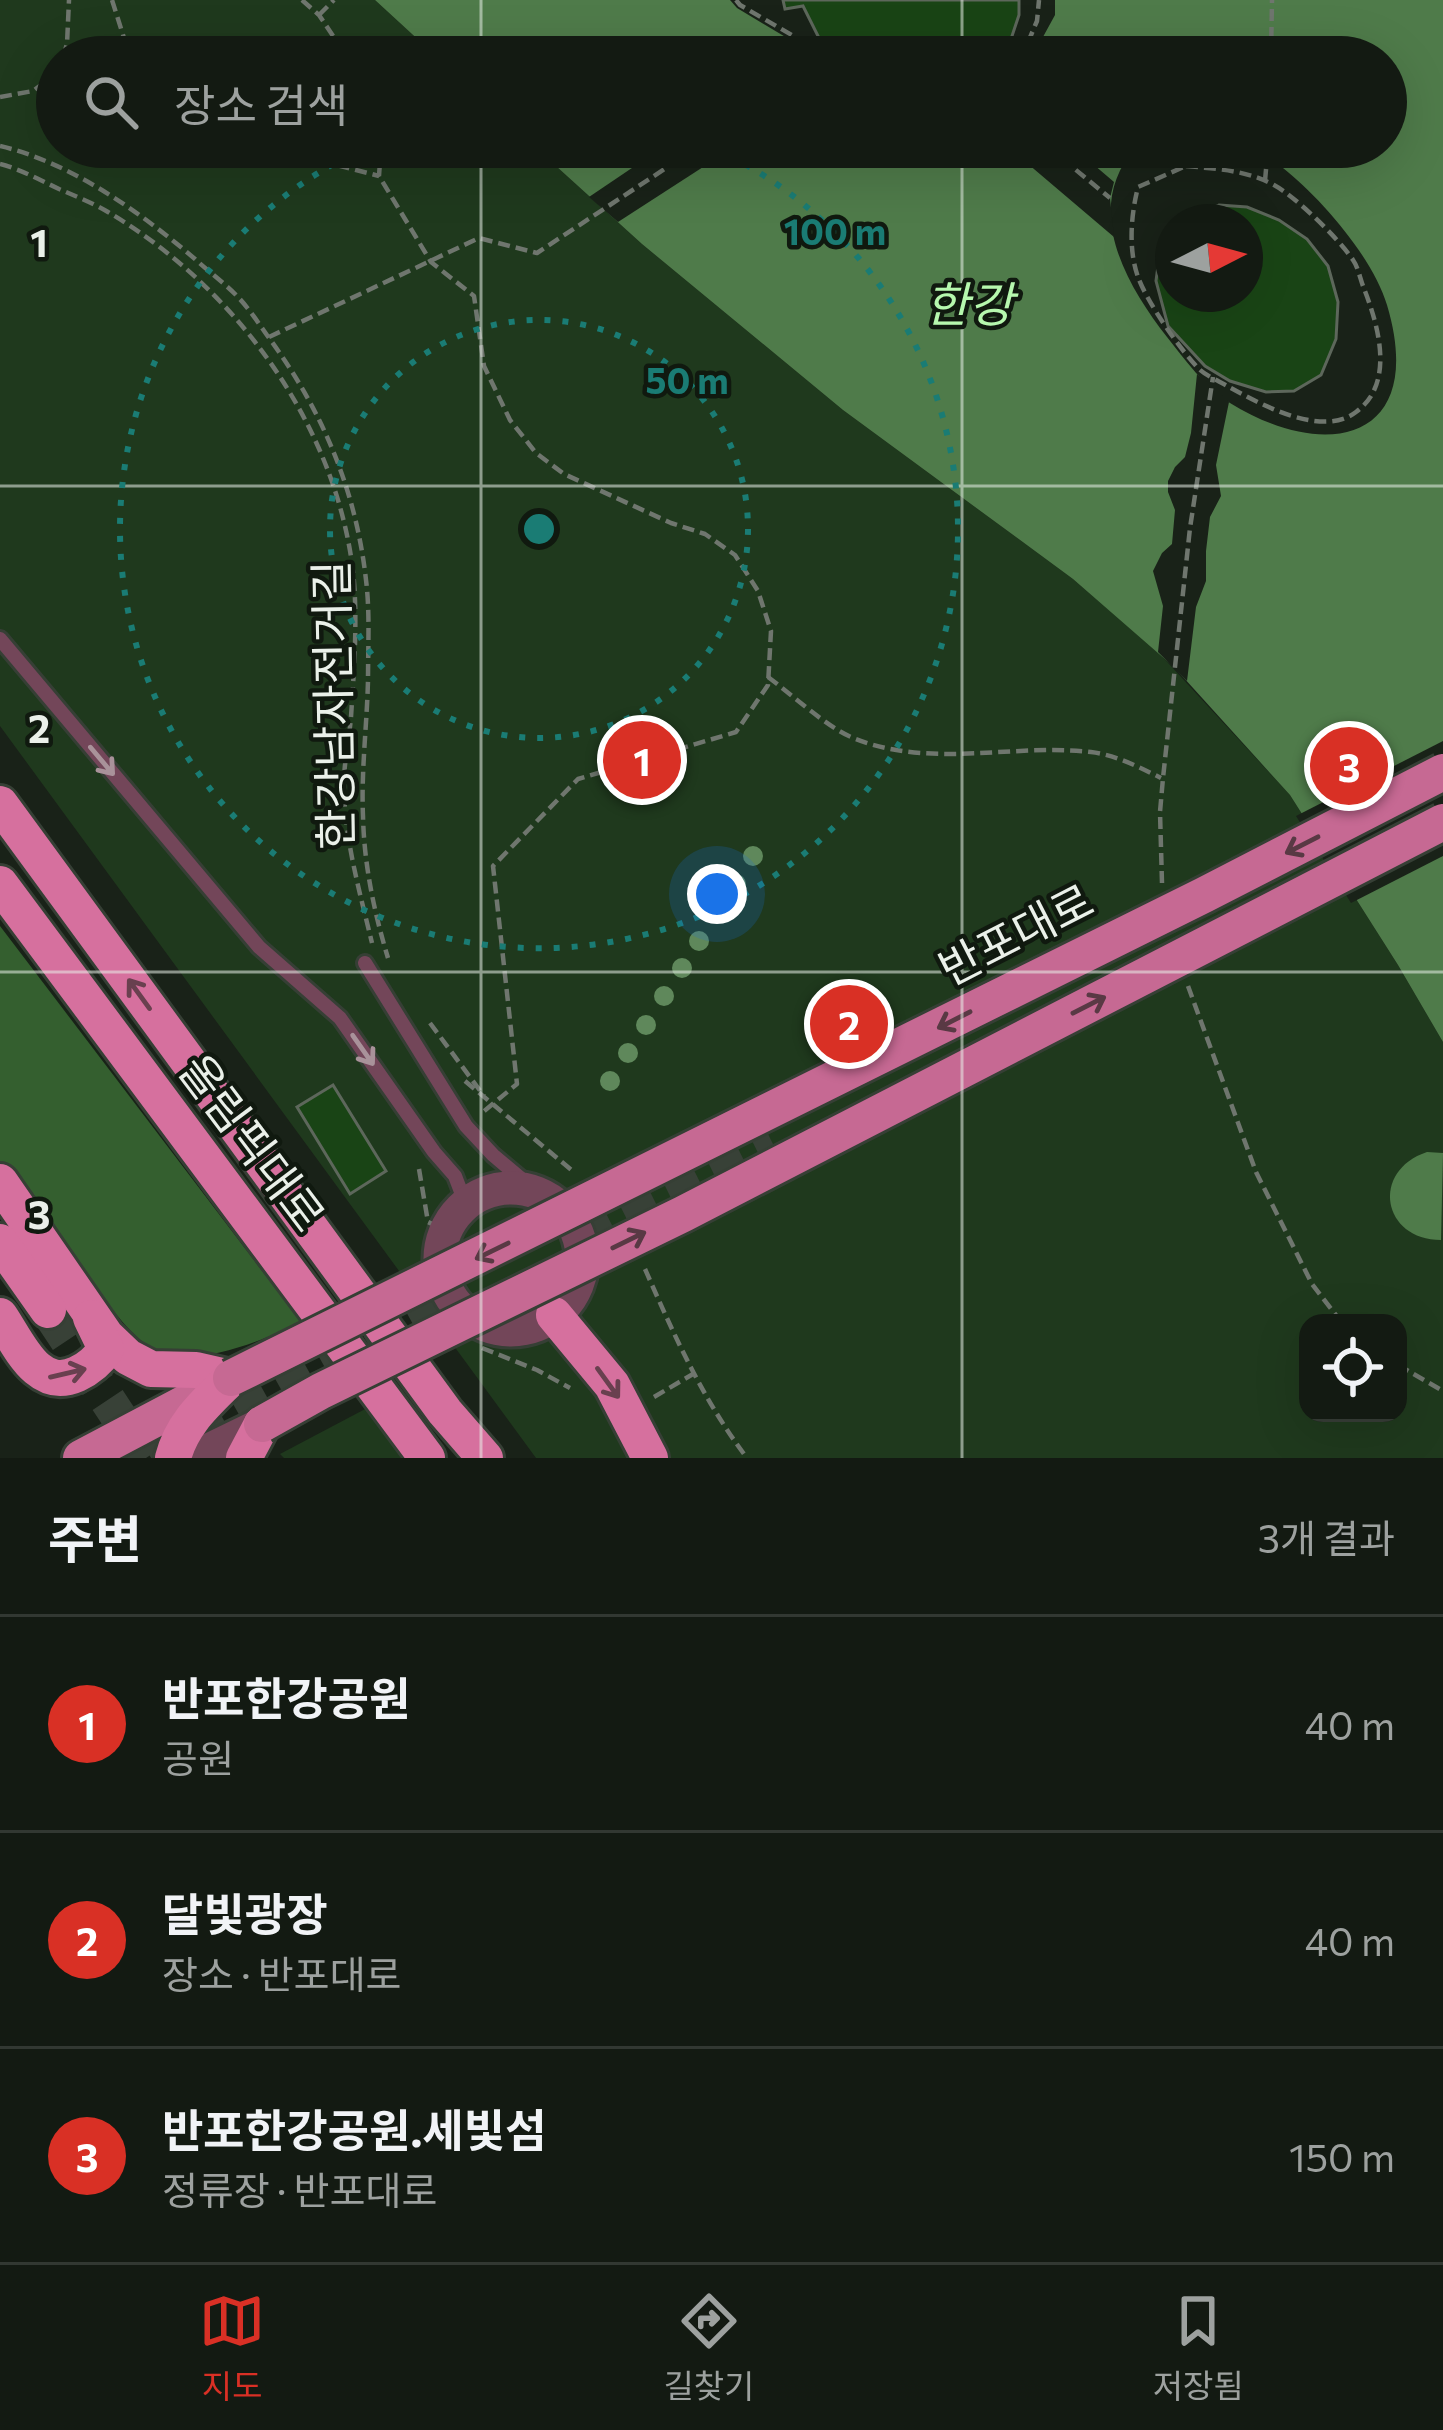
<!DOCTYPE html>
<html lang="ko">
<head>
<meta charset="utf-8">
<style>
  body { margin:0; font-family:Commissioner,"Noto Sans KR",sans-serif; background:#1c231b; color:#f1f3f6 }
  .controls { position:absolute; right:36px; bottom:36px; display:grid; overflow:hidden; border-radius:24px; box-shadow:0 12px 48px #0002 }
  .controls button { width:108px; height:108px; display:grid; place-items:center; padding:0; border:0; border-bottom:3px solid #323832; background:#131a12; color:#f1f3f6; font:60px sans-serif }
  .compass { position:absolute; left:1155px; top:204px; width:108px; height:108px; border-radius:50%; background:#131a12; box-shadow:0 12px 48px #0002; rotate:84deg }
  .you { position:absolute; left:717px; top:894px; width:42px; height:42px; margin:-30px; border:9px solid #fff; border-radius:50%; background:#1a73e8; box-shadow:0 0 0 18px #1a73e833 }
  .badge { display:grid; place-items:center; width:78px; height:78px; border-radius:50%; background:#d93025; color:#fff; font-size:39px; font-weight:700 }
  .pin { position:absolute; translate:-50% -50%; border:6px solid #fff; box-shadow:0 3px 12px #0006 }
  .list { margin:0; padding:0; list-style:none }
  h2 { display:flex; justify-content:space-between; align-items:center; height:156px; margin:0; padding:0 48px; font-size:51px }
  h2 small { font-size:39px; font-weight:400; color:#9da19f }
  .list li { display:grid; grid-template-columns:78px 1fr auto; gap:36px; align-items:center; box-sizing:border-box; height:216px; padding:0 48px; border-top:3px solid #323832 }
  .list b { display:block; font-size:45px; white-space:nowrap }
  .list p { margin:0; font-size:39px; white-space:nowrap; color:#9da19f }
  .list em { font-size:39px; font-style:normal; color:#9da19f }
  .icon { flex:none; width:66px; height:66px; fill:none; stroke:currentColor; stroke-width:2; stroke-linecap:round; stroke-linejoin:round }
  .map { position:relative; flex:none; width:1443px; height:1458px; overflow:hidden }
  .search { position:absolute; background:#131a12; box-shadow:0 12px 48px #0002; left:36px; right:36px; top:36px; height:132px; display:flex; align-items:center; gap:30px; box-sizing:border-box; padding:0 42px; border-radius:66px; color:#9da19f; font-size:45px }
  .sheet { height:804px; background:#131a12 }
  nav { display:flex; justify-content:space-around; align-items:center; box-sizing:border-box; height:168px; border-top:3px solid #323832; background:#131a12; font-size:33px; color:#9da19f }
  nav a { display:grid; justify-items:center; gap:6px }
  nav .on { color:#d93025 }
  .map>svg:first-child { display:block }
  .green { fill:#1f391d; fill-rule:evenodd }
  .forest { fill:#345f2f }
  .water { fill:#4f7b4a }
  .pier { fill:#192218 }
  .building { fill:#194415; stroke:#5d675b; stroke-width:3 }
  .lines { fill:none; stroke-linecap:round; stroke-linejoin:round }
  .tertiary-tunnel { stroke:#384137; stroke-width:33; stroke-dasharray:33 16; stroke-linecap:butt }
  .trunk-tunnel { stroke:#384137; stroke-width:36; stroke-dasharray:36 18; stroke-linecap:butt }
  .service-casing { stroke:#363f35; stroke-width:20 }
  .tertiary-casing { stroke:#363f35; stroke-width:39 }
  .primary-casing { stroke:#363f35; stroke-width:42 }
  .trunk-casing { stroke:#363f35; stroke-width:42 }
  .path { stroke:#6f766e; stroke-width:4.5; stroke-dasharray:12 6; stroke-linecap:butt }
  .service { stroke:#734659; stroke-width:14 }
  .tertiary { stroke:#734659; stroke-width:33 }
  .primary { stroke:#c66993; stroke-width:36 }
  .trunk { stroke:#d6709e; stroke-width:36 }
  .primary-bridge-casing { stroke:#363f35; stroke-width:42; stroke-linecap:butt }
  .primary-bridge { stroke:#c66993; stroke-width:36 }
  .tree { fill:#5f885b }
  .oneway { stroke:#a9929a }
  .oneway2 { stroke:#593944 }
  .oneway3 { stroke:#69404f }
  .grid { fill:none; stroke:#eaf0e9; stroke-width:3; stroke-opacity:0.55 }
  .ring { fill:none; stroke:#1a7c74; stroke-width:6; stroke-dasharray:6 12 }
  .labels { text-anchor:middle; stroke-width:9; stroke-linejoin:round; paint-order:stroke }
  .street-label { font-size:45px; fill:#eaf0e9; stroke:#10190f }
  .water-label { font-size:48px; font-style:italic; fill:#b6f8ae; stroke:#10190f }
  .grid-label { font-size:39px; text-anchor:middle; font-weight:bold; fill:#eaf0e9; stroke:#10190f; stroke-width:9; stroke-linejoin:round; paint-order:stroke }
  .centre { fill:#1a7c74; stroke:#10190f; stroke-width:6 }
  .ring-label { font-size:36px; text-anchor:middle; font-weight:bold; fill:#1a7c74; stroke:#10190f; stroke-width:9; stroke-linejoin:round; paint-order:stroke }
</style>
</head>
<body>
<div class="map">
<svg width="1443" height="1458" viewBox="0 0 1443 1458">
  <rect width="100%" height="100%" fill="#192218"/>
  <g class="green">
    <path d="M0,0H375L437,57H57V147H535L642,244L843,410L1073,579L1158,652L1290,795L1398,965L1443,1042V1458H536L0,726ZM1308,1323H1398V1413H1308Z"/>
    <polygon points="369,1407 404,1458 284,1458 280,1454"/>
  </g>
  <path class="forest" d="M0,926L301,1322C270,1338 198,1367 164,1354C140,1345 123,1323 108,1304L98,1309L0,1162Z"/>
  <g class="water">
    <polygon points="375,0 730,0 737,8 819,57 437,57"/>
    <path d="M1055,0H1443V1042L1398,965L1290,795L1174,667L1073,579L843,410L642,244L535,147H1136C1082,208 1125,283 1167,337C1185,360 1205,387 1230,403C1329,464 1427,439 1387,305C1373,258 1321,198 1283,168C1271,159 1255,153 1242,147H1386V57H1032L1055,15Z"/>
    <path d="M1427,1152L1443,1153L1441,1240C1382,1240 1370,1171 1427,1152Z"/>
  </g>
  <g class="pier">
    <polygon points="663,147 734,147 618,222 589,197"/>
    <polygon points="1008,147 1073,147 1114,182 1110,198 1114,237"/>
    <polygon points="1197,374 1229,402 1216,465 1221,496 1210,517 1206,551 1206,581 1196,607 1187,681 1158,652 1163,606 1153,571 1162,553 1172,544 1175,510 1168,492 1168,481 1175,467 1185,457 1191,433"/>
    <polygon points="1443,741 1443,856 1351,903 1296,816"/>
  </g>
  <g class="building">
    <polygon points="783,0 1019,0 1019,15 1005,57 837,57 822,44 803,6 785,9"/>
    <polygon points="1219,205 1247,207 1279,220 1307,239 1328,266 1338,302 1336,339 1321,375 1294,391 1266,392 1230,381 1205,366 1168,326 1156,281 1160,251 1173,228 1173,294 1245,294 1245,222 1181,222"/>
    <polygon points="333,1085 386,1171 350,1194 297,1107"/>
  </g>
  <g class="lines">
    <g class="tertiary-tunnel">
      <polyline points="576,1227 767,1132"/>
      <polyline points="151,1458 448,1293"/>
    </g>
    <polyline class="trunk-tunnel" points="48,1310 146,1458"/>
    <g class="service-casing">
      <g id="service">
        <polyline points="0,639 259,947 340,1018 434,1152 455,1176 463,1197 457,1211"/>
        <polyline points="365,963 466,1126 493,1155 537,1192"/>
      </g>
    </g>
    <g class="tertiary-casing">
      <g id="tertiary">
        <circle cx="511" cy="1259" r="71"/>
        <polyline points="192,1458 262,1424"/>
      </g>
    </g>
    <g class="primary-casing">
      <polyline id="primary" points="81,1458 223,1383"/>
    </g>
    <g class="trunk-casing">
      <g id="trunk">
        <polyline points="0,804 445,1412 485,1458"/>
        <polyline points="0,884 427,1458"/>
        <polyline points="0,1182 106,1336 128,1357 151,1369 196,1370 231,1378"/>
        <polyline points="0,1242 48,1310"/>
        <polyline points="554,1315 612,1385 650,1458"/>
        <path d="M0,1316C19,1344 37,1392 77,1374C90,1368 98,1361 106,1349L91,1318"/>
        <path d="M173,1458C182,1423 206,1403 231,1378"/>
        <polyline points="244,1458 262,1424"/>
      </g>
    </g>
    <g class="path">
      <polyline points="112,0 130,57"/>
      <polyline points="302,0 319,15 347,57"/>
      <polyline points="736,0 740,5 802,41 821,57"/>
      <polyline points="319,15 334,0"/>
      <polyline points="63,57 67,44 69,0"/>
      <polyline points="1018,57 1023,54 1037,21 1039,0"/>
      <polyline points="1271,57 1272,0"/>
      <polyline points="0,97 33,91 57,73"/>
      <path d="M0,146C72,163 140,212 195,259C208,271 223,282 236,295C249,308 259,324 269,338C322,410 356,490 366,580C370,612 368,647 368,680C367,725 361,771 363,816C364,864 374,912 388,958"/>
      <polyline points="268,147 379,176"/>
      <polyline points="381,147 379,176 431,262 474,296 484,366 510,420 536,453 564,474 671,523 705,534 735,555 758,591 771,631 768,685 736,732 578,779 493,866 517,1084 483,1112"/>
      <polyline points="1048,147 1110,198"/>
      <path d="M0,164C20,169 40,180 59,189C75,196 93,203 108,212C235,287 335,423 353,571C358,618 354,670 351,717C349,741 343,766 344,790C345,841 360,893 372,943"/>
      <path d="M1186,166C1217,169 1246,170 1274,185C1296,197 1340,240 1353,260C1358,267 1360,278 1363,286C1378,324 1396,383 1356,412C1322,438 1262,405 1229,387C1219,381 1206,376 1198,368C1179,348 1147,302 1138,277C1128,249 1131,215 1138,187Z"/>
      <polyline points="1265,181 1268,147"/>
      <polyline points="269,337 479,238 537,253 698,147"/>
      <path d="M768,677C791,694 827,727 851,737C929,770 1010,743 1091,752C1116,755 1139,767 1161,778"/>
      <polyline points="1162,883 1160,812 1163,778 1190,528 1213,377"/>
      <polyline points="1188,986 1256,1172 1312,1284 1342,1323"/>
      <polyline points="430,1023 484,1096"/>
      <polyline points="465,1081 575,1173"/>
      <polyline points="419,1169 428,1222 445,1230"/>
      <path d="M645,1269C674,1335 703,1400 747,1458"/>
      <polyline points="482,1348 537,1370 570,1388"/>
      <polyline points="1398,1365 1443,1391"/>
      <polyline points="654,1397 693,1374"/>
    </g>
    <use href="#service" class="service"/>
    <use href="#tertiary" class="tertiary"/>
    <use href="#primary" class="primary"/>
    <use href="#trunk" class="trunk"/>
    <g class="primary-bridge-casing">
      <g id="primary-bridge">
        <polyline points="231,1378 1204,895 1443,772"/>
        <polyline points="262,1424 321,1391 683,1214 1443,822"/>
      </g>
    </g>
    <use href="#primary-bridge" class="primary-bridge"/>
  </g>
  <g class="tree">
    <circle cx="753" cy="856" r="10"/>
    <circle cx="736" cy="884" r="10"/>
    <circle cx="717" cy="912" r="10"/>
    <circle cx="699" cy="941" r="10"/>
    <circle cx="682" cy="968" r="10"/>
    <circle cx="664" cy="996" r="10"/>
    <circle cx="646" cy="1025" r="10"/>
    <circle cx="628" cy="1053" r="10"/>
    <circle cx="610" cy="1081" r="10"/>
  </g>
  <defs><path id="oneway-shaft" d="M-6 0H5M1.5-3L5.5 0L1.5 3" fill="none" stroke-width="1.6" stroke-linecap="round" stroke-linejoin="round" transform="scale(3)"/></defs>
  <g class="oneway">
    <use href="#oneway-shaft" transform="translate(102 761) rotate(50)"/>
    <use href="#oneway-shaft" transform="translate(363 1050) rotate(55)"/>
  </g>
  <g class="oneway2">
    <use href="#oneway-shaft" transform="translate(1302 845) rotate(153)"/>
    <use href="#oneway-shaft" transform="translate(1089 1005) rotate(-27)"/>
    <use href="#oneway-shaft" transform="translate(954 1020) rotate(153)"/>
    <use href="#oneway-shaft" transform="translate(629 1240) rotate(-26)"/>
    <use href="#oneway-shaft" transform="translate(492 1251) rotate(154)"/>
  </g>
  <g class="oneway3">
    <use href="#oneway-shaft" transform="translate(139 994) rotate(-126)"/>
    <use href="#oneway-shaft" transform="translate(68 1373) rotate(-13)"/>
    <use href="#oneway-shaft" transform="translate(608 1383) rotate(54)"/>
  </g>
  <path class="grid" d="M481,0V57M962,0V57M481,147V1458M962,147V1458M0,486H1443M0,972H1443"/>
  <g class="ring">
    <circle cx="539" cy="529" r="209"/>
    <path d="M713 148A419 419 0 1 1 365 148"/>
  </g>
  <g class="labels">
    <g class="street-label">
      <text transform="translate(334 705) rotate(-91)" y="16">한강남자전거길</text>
      <text transform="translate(1016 935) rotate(-27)" y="16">반포대로</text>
      <text transform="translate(252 1143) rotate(53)" y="16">올림픽대로</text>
    </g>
    <g class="water-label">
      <text x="969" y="322">한강</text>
    </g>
  </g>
  <g class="grid-label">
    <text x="39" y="257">1</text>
    <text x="39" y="743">2</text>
    <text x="39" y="1229">3</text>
  </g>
  <circle cx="539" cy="529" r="18" class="centre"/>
  <g class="ring-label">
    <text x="835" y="245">100 m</text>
    <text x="687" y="394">50 m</text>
  </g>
</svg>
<div class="controls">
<button><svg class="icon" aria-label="locate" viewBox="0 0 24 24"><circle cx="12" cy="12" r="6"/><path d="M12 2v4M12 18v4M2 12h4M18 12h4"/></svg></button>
</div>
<svg class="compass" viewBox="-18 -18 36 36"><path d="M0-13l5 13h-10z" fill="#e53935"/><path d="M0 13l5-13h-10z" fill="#9da19f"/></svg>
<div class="you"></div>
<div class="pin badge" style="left:642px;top:760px">1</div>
<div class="pin badge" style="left:849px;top:1024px">2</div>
<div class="pin badge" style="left:1349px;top:766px">3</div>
<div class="search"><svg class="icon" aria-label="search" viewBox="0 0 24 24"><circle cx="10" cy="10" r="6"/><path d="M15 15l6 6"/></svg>장소 검색</div>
</div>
<section class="sheet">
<h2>주변<small>3개 결과</small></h2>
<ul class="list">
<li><span class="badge">1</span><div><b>반포한강공원</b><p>공원</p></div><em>40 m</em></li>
<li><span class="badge">2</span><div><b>달빛광장</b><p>장소 · 반포대로</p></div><em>40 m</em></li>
<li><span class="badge">3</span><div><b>반포한강공원.세빛섬</b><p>정류장 · 반포대로</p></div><em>150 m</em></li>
</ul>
</section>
<nav>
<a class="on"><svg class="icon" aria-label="map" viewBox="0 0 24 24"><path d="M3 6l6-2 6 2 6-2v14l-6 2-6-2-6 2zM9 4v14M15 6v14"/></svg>지도</a>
<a><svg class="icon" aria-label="directions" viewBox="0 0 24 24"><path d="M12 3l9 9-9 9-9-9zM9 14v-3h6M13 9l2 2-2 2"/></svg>길찾기</a>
<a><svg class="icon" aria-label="saved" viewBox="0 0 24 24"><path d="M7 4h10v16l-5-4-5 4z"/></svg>저장됨</a>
</nav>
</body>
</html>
